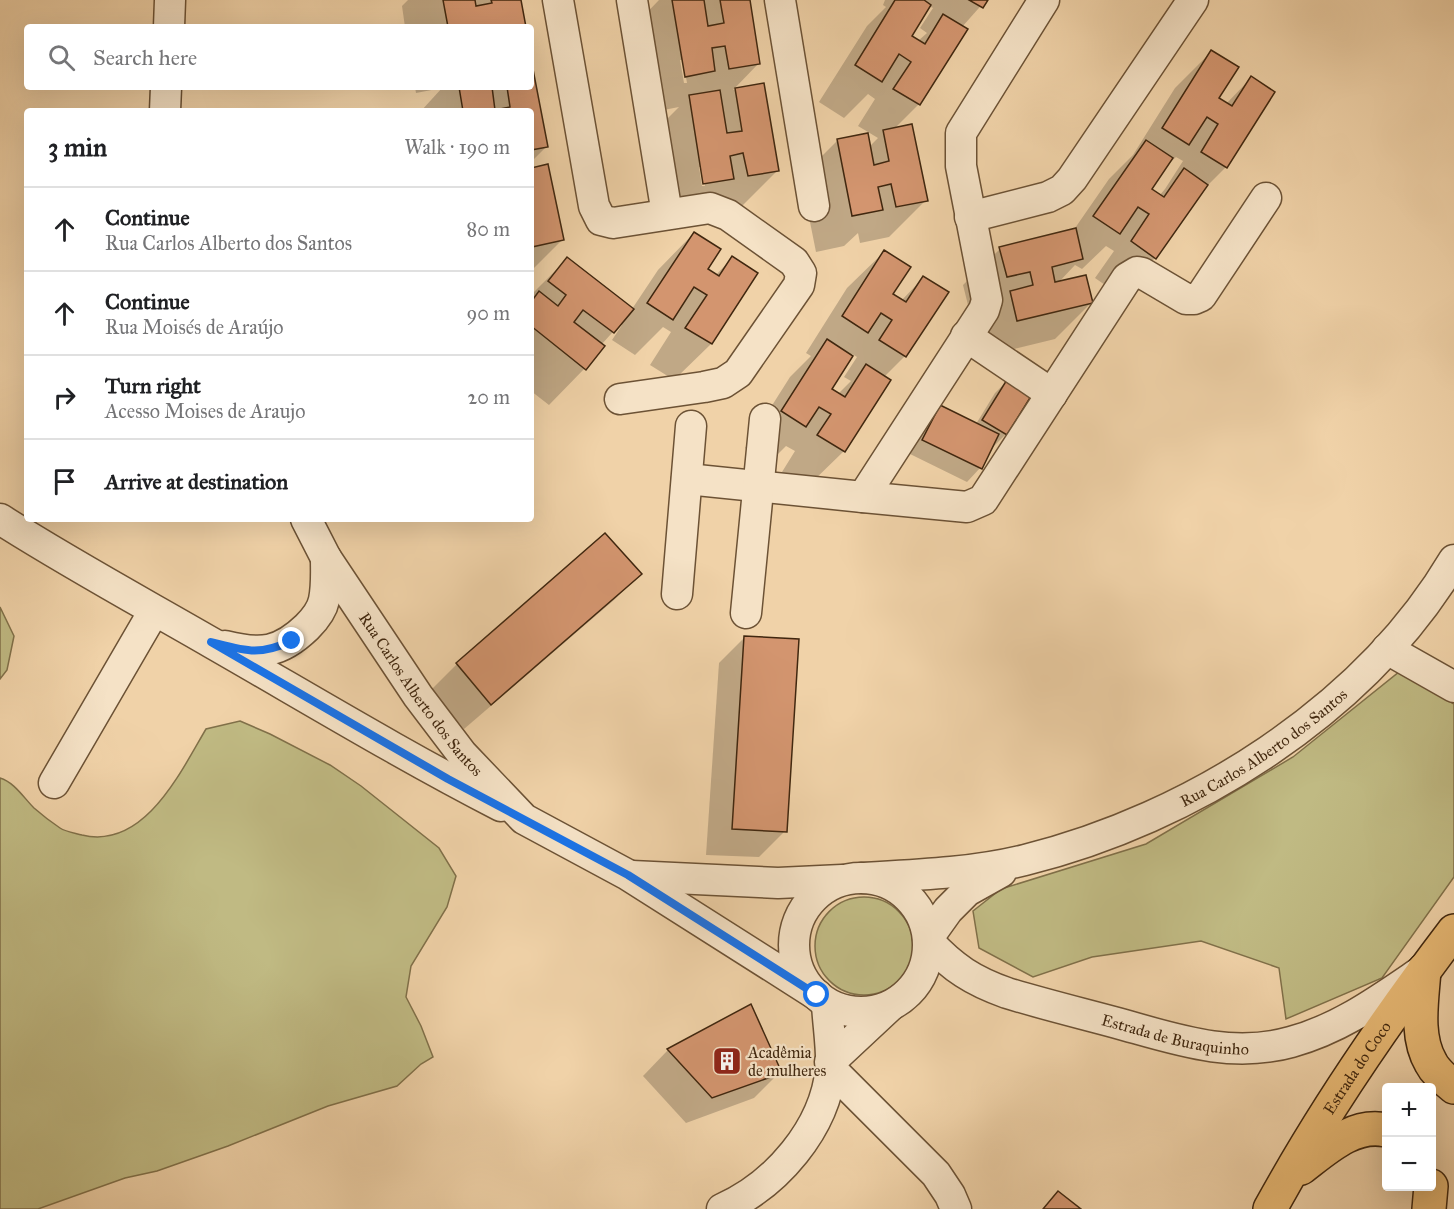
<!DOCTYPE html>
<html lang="en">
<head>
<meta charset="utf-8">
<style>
  body { margin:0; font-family:"IM FELL Great Primer",serif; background:#f6f6f6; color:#202124 }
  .controls { position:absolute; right:18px; bottom:18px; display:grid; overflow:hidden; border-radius:6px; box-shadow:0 6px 24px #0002 }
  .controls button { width:54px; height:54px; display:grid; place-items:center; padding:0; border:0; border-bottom:2px solid #e0e0e0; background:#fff; color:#202124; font:30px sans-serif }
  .stop { position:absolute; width:18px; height:18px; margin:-14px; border:4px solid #1a73e8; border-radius:50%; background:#fff }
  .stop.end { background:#1a73e8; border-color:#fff; box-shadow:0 2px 6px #0008 }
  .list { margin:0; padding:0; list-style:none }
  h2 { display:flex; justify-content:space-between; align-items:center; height:78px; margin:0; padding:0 24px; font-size:26px }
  h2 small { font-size:20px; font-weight:400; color:#757577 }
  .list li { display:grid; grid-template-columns:39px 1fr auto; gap:18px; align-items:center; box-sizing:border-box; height:84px; padding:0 24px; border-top:2px solid #e0e0e0 }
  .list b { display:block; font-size:22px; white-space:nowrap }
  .list p { margin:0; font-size:20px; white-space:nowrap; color:#757577 }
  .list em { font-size:20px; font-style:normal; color:#757577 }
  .icon { flex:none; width:33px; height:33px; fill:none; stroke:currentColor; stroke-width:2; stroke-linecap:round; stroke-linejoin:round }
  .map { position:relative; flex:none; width:1454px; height:1209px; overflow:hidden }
  .search { position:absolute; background:#fff; box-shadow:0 6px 24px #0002; left:24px; top:24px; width:510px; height:66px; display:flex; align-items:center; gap:15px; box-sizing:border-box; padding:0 21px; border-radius:6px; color:#757577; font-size:22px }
  .panel { position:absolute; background:#fff; box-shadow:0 6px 24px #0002; left:24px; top:108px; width:510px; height:414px; border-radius:6px }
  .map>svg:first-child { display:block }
  .green { fill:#c0ba83; stroke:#807049; stroke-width:1.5 }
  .shadow { fill:#0003; fill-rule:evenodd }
  .building { fill:#d3956f; stroke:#40270f; stroke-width:1.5 }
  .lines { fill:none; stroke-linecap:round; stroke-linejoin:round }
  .minor-casing { stroke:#6c5235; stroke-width:33 }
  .highway-casing { stroke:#40270f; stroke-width:36 }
  .minor { stroke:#f5e2c6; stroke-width:30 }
  .highway { stroke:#e8b974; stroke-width:33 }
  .route { stroke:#1a73e8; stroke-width:8 }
  .labels { text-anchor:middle; stroke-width:4.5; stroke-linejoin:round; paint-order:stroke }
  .street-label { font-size:16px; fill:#40270f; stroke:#f5e2c6 }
  .poi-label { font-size:16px; fill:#40270f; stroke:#f5e2c6; text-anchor:start }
</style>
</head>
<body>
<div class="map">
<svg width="1454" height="1209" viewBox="0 0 1454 1209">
  <rect width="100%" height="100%" fill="#f0d2a8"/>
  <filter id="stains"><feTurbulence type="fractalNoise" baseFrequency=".00333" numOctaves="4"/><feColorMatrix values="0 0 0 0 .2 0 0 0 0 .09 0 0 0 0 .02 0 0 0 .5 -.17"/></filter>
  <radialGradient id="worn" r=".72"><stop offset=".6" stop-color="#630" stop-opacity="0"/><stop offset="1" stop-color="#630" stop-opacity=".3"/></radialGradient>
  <g class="green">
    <polygon points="0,607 14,636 7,670 0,679"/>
    <polygon points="1399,672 1454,704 1454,877 1382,978 1286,1019 1279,968 1201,941 1092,957 1033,977 979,948 973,911 1001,889 1146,844 1293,757"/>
    <path d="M240,721L270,734L330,765L361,786L439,848L456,876L447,907L411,966L406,997L421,1026L433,1057L421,1064L397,1086L328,1106L228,1146L157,1171L125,1178L38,1209H0V778C14,782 24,798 34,808C42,815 51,822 60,828C66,832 75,833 82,835C144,850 180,773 206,729Z"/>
    <circle cx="864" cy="946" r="49"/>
  </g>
  <g class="shadow">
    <polygon points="408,0 520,0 524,27 405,27 402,6"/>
    <path d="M659,0H748L759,63L733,90L763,84L778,170L741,207L667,220L653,133L679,107L648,113L634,26ZM680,60H683L687,83H684ZM699,167H702L705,186H702Z"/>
    <path d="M885,0H986L962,27L919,104L893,130L926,200L889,237L860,243L858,233L844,246L816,252L801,177L837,141L866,134L869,147L878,138L858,126L875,99L868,94L844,118L819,102L867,26L886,7L883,5ZM929,6L933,8L920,28L927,33L918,41L910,36Z"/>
    <path d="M1211,52L1217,99L1226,104L1251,78L1226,167L1201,192L1155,258L1118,294L1095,278L1114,251L1106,246L1082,269L1075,265L1058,283L1091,303L1055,339L981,357L963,285L1000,249L1073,231L1109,179L1133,155L1175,88ZM1176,157L1183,161L1165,189L1159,196L1150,189L1164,168Z"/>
    <polygon points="415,87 531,87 546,147 531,162 531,111 421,111 442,88 416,93"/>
    <polygon points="547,166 562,240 531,271 531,169"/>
    <polygon points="694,233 706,270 715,276 732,258 756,273 711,344 674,380 650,365 671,332 663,327 635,355 612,340 622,325 621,323 601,345 585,368 549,405 531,391 531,295 567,259 632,309 658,270"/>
    <path d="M884,252L891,295L901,301L923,278L905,356L884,377L844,451L807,487L782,472L795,451L786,446L769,463L745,448L790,377L811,356L806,353L847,288ZM852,354L857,357L844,377L851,381L838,394L830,389Z"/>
    <polygon points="1008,380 1006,434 993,447 991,446 980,468 967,482 910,454 927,420 940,407 976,424 995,393"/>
    <polygon points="605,535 640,574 614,600 464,729 431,690 457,664"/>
    <polygon points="745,637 785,831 759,857 706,855 719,663"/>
    <polygon points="668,1050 780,1072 754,1098 686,1123 643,1076"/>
  </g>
  <g class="building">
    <polygon points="443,0 475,0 476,6 492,3 491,0 521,0 526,27 448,27"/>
    <polygon points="672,0 704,0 708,26 724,23 720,0 750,0 760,64 729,69 725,46 712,48 715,71 685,77"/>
    <polygon points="895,0 924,0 931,5 912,36 925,44 943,14 968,29 920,105 893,89 911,62 899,54 882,82 855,65"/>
    <polygon points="969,0 988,0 983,8"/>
    <polygon points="1211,50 1239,67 1219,98 1232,106 1251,76 1275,92 1227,168 1201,152 1218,124 1207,117 1189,145 1162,128"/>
    <polygon points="531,59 548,147 531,150 531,111 463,111 459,87 492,87 495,110 510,107 507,87 531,87"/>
    <polygon points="764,83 779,171 748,176 743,153 730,156 734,179 703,184 689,95 720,90 727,133 742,131 735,88"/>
    <polygon points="912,124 928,201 896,207 891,184 878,187 883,210 852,216 837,139 868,133 874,165 889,161 883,130"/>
    <polygon points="1146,140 1173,158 1152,189 1164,197 1184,168 1208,185 1156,259 1131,241 1149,214 1138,207 1120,234 1093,216"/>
    <polygon points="548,164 564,240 532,247 531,168"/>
    <polygon points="1076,228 1083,259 1052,267 1055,282 1086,275 1093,303 1017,321 1010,291 1033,285 1030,272 1007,277 999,247"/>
    <polygon points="694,232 721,249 708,269 719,276 732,256 758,273 712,344 685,328 707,295 694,287 673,320 647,303"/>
    <polygon points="884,250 911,267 893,294 906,302 923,276 949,292 906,357 879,340 892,320 881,313 868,333 842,316"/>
    <polygon points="567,257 634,309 614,333 583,310 574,322 605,346 586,370 531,326 531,302 539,291 558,306 566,295 548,281"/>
    <polygon points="827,339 853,356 832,389 845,397 866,364 891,380 845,452 817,435 831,414 819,407 806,427 781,411"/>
    <polygon points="1008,378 1033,393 1007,435 982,420"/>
    <polygon points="940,405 999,434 982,469 922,440"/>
    <polygon points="605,533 642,574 491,705 456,663"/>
    <polygon points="744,636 799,639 787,832 732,829"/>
    <polygon points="751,1004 782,1073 712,1098 667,1049"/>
    <polygon points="1058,1191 1081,1209 1043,1209"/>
  </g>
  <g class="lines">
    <g class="minor-casing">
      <g id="minor">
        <polyline points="558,0 594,206 601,220 613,223 710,208 728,215 794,262 801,273 799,285 738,373 723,383 704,387 620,399"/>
        <polyline points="632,0 667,214"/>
        <polyline points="780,0 814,206"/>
        <polyline points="169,27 170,0"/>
        <polyline points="165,111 166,87"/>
        <polyline points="970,217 1048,197 1062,190 1072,179 1193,0"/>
        <polyline points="966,336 1052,394"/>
        <polyline points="687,479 863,497 984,310 987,300 961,166 961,133 1044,0"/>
        <polyline points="863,497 967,507 983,500 1127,278 1137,272 1142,273 1186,299 1194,299 1201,296 1266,198"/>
        <path d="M0,519C69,563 141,602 212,643C308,698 402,755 501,806"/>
        <path id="s1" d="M306,519L326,558L418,696L462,754L524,819L628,875L817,995"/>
        <polyline points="677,594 691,426"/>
        <polyline points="746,613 765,419"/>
        <path d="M225,646C261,655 280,653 307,627C314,620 322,610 324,600C327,586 326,572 326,558"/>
        <polyline points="1387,649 1454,687"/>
        <polyline points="54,783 154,611"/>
        <polyline points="632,876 778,883 842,880"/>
        <path id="s2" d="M862,878C916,875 972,873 1025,860C1191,819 1365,710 1454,560"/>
        <circle cx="861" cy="945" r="67"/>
        <polyline points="928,938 948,910 967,891 1001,872"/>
        <path id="s3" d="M929,942C953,968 973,981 1007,993C1043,1004 1080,1013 1117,1023C1175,1039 1230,1059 1291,1042C1339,1029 1378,1001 1419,973"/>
        <polyline points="830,1062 890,1006"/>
        <polyline points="831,1069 936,1174 950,1195 956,1209"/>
        <path d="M722,1209C776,1185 825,1129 831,1068C832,1048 828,1024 827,1004"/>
      </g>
    </g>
    <g class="highway-casing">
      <g id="highway">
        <path d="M1424,970C1422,1000 1415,1036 1431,1063C1436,1073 1446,1080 1454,1087"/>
        <path d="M1301,1168C1326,1149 1353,1123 1386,1130"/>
        <path id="s4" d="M1270,1209C1323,1112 1387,1019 1454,931"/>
        <polyline points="1429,1209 1431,1186"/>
      </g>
    </g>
    <use href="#minor" class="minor"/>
    <use href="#highway" class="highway"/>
  </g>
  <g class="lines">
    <path class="route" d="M292,641C258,656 246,651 211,642L448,779L628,875L817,995"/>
  </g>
  <defs>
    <g id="building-square" transform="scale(1.5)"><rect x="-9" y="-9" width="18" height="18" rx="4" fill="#8f2418" stroke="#f5e2c6"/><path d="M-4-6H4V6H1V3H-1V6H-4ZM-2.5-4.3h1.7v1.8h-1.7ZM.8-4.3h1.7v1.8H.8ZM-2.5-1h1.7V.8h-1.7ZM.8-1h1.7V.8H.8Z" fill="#fff"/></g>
  </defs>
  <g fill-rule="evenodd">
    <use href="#building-square" x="727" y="1061"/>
  </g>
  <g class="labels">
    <g class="street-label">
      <text dy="6" stroke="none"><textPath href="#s1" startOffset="210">Rua Carlos Alberto dos Santos</textPath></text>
      <text dy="6" stroke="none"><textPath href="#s2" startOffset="430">Rua Carlos Alberto dos Santos</textPath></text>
      <text dy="6" stroke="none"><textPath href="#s3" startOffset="268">Estrada de Buraquinho</textPath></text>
      <text dy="6" stroke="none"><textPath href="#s4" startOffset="166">Estrada do Coco</textPath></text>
    </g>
    <g class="poi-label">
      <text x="748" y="1058">Acadêmia<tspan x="748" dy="18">de mulheres</tspan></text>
    </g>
  </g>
  <rect width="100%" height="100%" filter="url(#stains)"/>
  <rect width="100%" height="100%" fill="url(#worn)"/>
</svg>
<div class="controls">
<button>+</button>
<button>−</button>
</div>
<div class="stop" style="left:817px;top:995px"></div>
<div class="stop end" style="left:292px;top:641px"></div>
<div class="search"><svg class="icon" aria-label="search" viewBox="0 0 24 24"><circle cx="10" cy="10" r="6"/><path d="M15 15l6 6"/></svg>Search here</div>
<section class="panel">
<h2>3 min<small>Walk · 190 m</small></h2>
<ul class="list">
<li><svg class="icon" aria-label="ahead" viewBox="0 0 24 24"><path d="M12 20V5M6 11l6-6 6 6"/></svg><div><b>Continue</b><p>Rua Carlos Alberto dos Santos</p></div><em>80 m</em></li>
<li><svg class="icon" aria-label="ahead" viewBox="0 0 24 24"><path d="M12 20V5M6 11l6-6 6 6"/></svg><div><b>Continue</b><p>Rua Moisés de Araújo</p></div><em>90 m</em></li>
<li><svg class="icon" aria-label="right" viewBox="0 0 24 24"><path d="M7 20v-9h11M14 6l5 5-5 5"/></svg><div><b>Turn right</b><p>Acesso Moises de Araujo</p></div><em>20 m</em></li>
<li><svg class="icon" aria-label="arrive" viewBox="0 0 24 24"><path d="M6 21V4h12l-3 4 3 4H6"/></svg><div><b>Arrive at destination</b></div></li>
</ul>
</section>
</div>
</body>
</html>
